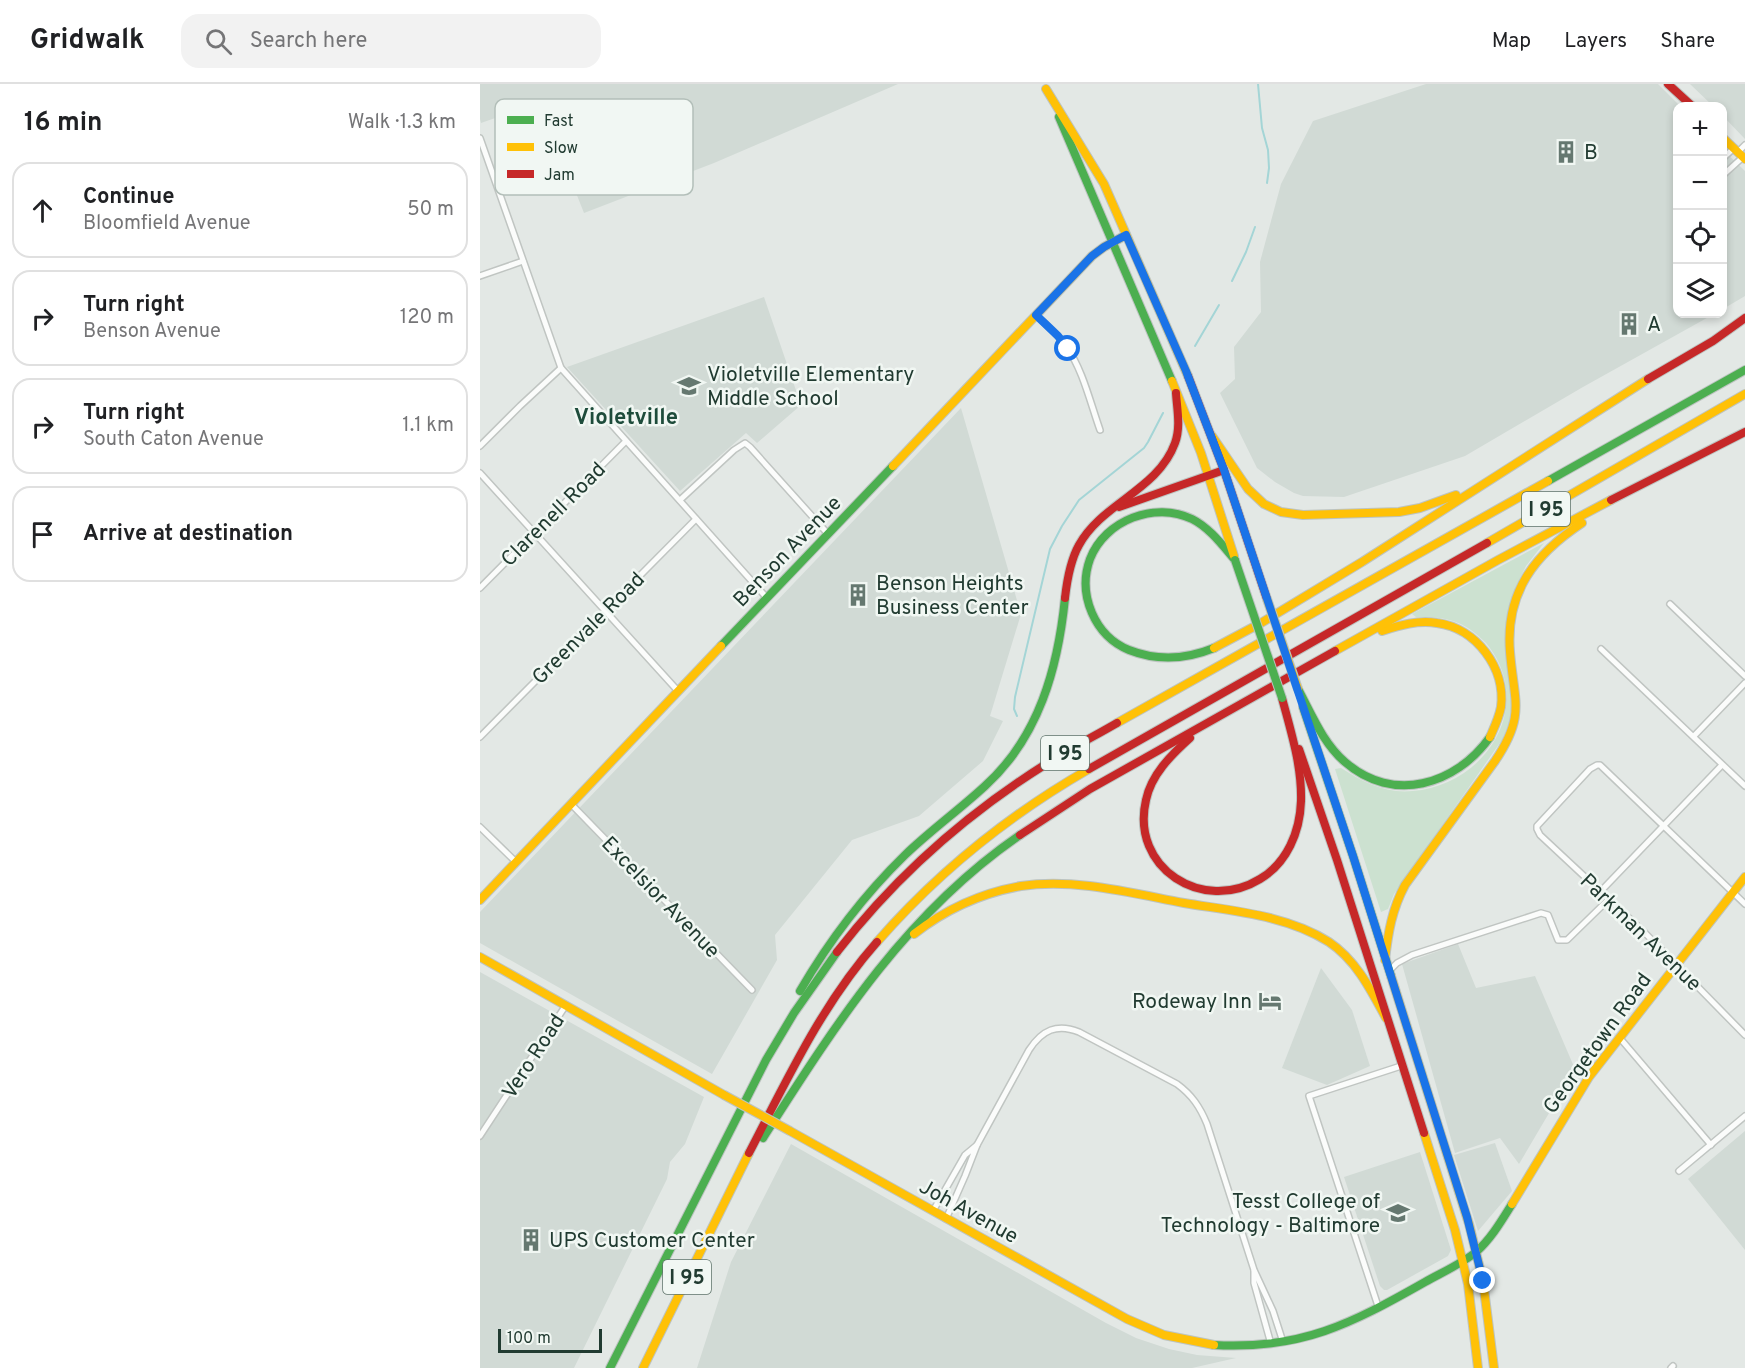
<!DOCTYPE html>
<html lang="en">
<head>
<meta charset="utf-8">
<style>
  body { margin:0; font-family:Overpass,sans-serif; background:#f2f2f2; color:#202124 }
  .controls { position:absolute; right:18px; top:18px; display:grid; overflow:hidden; border-radius:12px; box-shadow:0 3px 9px #0003 }
  .controls button { width:54px; height:54px; display:grid; place-items:center; padding:0; border:0; border-bottom:2px solid #e0e0e0; background:#fff; color:#202124; font:30px sans-serif }
  .scale { position:absolute; left:18px; bottom:15px; width:104px; box-sizing:border-box; padding-left:6px; border:3px solid #213b31; border-top:0; font-size:16px; line-height:21px; white-space:nowrap; color:#213b31; -webkit-text-stroke:4px #f1f7f3; paint-order:stroke }
  .stop { position:absolute; width:18px; height:18px; margin:-14px; border:4px solid #1a73e8; border-radius:50%; background:#fff }
  .stop.end { background:#1a73e8; border-color:#fff; box-shadow:0 2px 6px #0008 }
  .list { margin:0; padding:0; list-style:none }
  h2 { display:flex; justify-content:space-between; align-items:center; height:78px; margin:0; padding:0 24px; font-size:26px }
  h2 small { font-size:20px; font-weight:400; color:#757577 }
  .list li { display:grid; grid-template-columns:39px 1fr auto; gap:18px; align-items:center; box-sizing:border-box; height:96px; margin:0 12px 12px; padding:0 12px; border:2px solid #e0e0e0; border-radius:18px }
  .list b { display:block; font-size:22px; white-space:nowrap }
  .list p { margin:0; font-size:20px; white-space:nowrap; color:#757577 }
  .list em { font-size:20px; font-style:normal; color:#757577 }
  .icon { flex:none; width:33px; height:33px; fill:none; stroke:currentColor; stroke-width:2; stroke-linecap:round; stroke-linejoin:round }
  .map { position:relative; flex:none; width:1265px; height:1284px; overflow:hidden }
  header { display:flex; align-items:center; gap:36px; box-sizing:border-box; height:84px; padding:0 30px; background:#fff; border-bottom:2px solid #e0e0e0 }
  header strong { font-size:28px }
  nav { display:flex; gap:33px; margin-inline-start:auto; font-size:21px }
  .search { width:420px; height:54px; background:#f2f2f2; display:flex; align-items:center; gap:15px; box-sizing:border-box; padding:0 21px; border-radius:18px; color:#757577; font-size:22px }
  main { display:flex }
  aside { flex:1; background:#fff }
  .map>svg:first-child { display:block }
  .built { fill:#d1dad5 }
  .green { fill:#cce1d0 }
  .lines { fill:none; stroke-linecap:round; stroke-linejoin:round }
  .stream { stroke:#a4d5d6; stroke-width:2 }
  .street-casing { stroke:#c0c5c2; stroke-width:8 }
  .fast-casing { stroke:#bdc4c1; stroke-width:10 }
  .slow-casing { stroke:#bdc4c1; stroke-width:10 }
  .jam-casing { stroke:#bdc4c1; stroke-width:10 }
  .street { stroke:#fbfcfb; stroke-width:5 }
  .fast { stroke:#4caf50; stroke-width:8 }
  .slow { stroke:#ffc107; stroke-width:8 }
  .jam { stroke:#c62828; stroke-width:8 }
  .fast-bridge-casing { stroke:#bdc4c1; stroke-width:10; stroke-linecap:butt }
  .slow-bridge-casing { stroke:#bdc4c1; stroke-width:10; stroke-linecap:butt }
  .fast-bridge { stroke:#4caf50; stroke-width:8 }
  .slow-bridge { stroke:#ffc107; stroke-width:8 }
  .route { stroke:#1a73e8; stroke-width:8 }
  .labels { text-anchor:middle; stroke-width:5; stroke-linejoin:round; paint-order:stroke }
  .shield { fill:#f1f7f3; stroke:#5f736b; stroke-width:1.5 }
  .shield-label { font-size:20px; font-weight:bold; fill:#213b31 }
  .poi-label { font-size:21px; fill:#213b31; stroke:#f1f7f3; text-anchor:start }
  .street-label { font-size:21px; fill:#213b31; stroke:#f1f7f3 }
  .neighbourhood-label { font-size:22px; font-weight:bold; fill:#1e4c3b; stroke:#f1f7f3 }
  .key { fill:#f1f7f3; stroke:#b3bfb9; stroke-width:1.5 }
  .key-label { font-size:16px; fill:#213b31 }
</style>
</head>
<body>
<header>
<strong>Gridwalk</strong>
<div class="search"><svg class="icon" aria-label="search" viewBox="0 0 24 24"><circle cx="10" cy="10" r="6"/><path d="M15 15l6 6"/></svg>Search here</div>
<nav><a>Map</a><a>Layers</a><a>Share</a></nav>
</header>
<main>
<aside>
<h2>16 min<small>Walk · 1.3 km</small></h2>
<ul class="list">
<li><svg class="icon" aria-label="ahead" viewBox="0 0 24 24"><path d="M12 20V5M6 11l6-6 6 6"/></svg><div><b>Continue</b><p>Bloomfield Avenue</p></div><em>50 m</em></li>
<li><svg class="icon" aria-label="right" viewBox="0 0 24 24"><path d="M7 20v-9h11M14 6l5 5-5 5"/></svg><div><b>Turn right</b><p>Benson Avenue</p></div><em>120 m</em></li>
<li><svg class="icon" aria-label="right" viewBox="0 0 24 24"><path d="M7 20v-9h11M14 6l5 5-5 5"/></svg><div><b>Turn right</b><p>South Caton Avenue</p></div><em>1.1 km</em></li>
<li><svg class="icon" aria-label="arrive" viewBox="0 0 24 24"><path d="M6 21V4h12l-3 4 3 4H6"/></svg><div><b>Arrive at destination</b></div></li>
</ul>
</aside>
<div class="map">
<svg width="1265" height="1284" viewBox="0 0 1265 1284">
  <rect width="100%" height="100%" fill="#e3e8e5"/>
  <g class="built">
    <polygon points="0,0 418,0 234,79 104,129 60,18 1,39 0,35"/>
    <polygon points="946,0 1178,0 1200,22 1198,22 1198,230 1234,230 1103,303 985,372 864,413 823,412 814,409 795,398 777,384 740,309 755,295 754,263 781,228 780,178 801,100 833,37"/>
    <polygon points="1210,0 1265,0 1265,55 1243,32 1242,22 1233,22"/>
    <polygon points="1242,65 1265,87 1265,212 1243,225"/>
    <polygon points="284,213 321,321 277,359 266,349 200,407 87,283"/>
    <polygon points="481,324 541,530 510,632 523,637 503,677 439,732 372,756 295,851 297,876 232,990 0,859 0,828"/>
    <polygon points="978,860 996,904 1055,892 1095,985 1039,1080 1020,1054 975,1069 922,880"/>
    <polygon points="841,884 872,926 890,982 847,1001 802,984"/>
    <polygon points="0,888 224,1013 205,1060 190,1078 187,1095 94,1284 0,1284"/>
    <polygon points="1265,1047 1265,1166 1208,1095"/>
    <polygon points="1015,1059 1032,1107 998,1147 974,1071"/>
    <polygon points="311,1060 626,1239 656,1254 689,1265 717,1271 756,1274 712,1284 217,1284 251,1178"/>
    <polygon points="940,1068 971,1166 968,1172 907,1206 904,1206 900,1202 864,1093"/>
  </g>
  <path class="green" d="M1064,459L1046,482L1035,504L1033,617L1029,639L1022,656L914,810L908,825L901,828L855,685L861,684C883,698 906,710 933,707C985,703 1032,658 1026,604C1024,587 1017,572 1006,559C985,537 966,532 936,533L932,530Z"/>
  <g class="lines">
    <g class="stream">
      <polyline points="778,0 782,44 788,66 789,84 787,99"/>
      <polyline points="752,197 766,168 775,143"/>
      <polyline points="715,262 739,221"/>
      <polyline points="537,632 534,625 535,613 570,465 582,442 599,416 664,364 668,358 683,329"/>
    </g>
    <g class="street-casing">
      <g id="street">
        <polyline points="0,54 81,284 287,514"/>
        <polyline points="1258,68 1265,61"/>
        <polyline points="1242,75 1254,64"/>
        <polyline points="1242,92 1263,73"/>
        <polyline points="0,192 43,177"/>
        <path d="M556,231C566,241 578,250 586,262C603,286 610,318 620,346"/>
        <polyline points="0,362 40,322 81,284"/>
        <polyline points="0,389 198,607"/>
        <polyline points="200,416 254,366 265,359 270,363 348,450"/>
        <polyline points="0,504 146,357"/>
        <polyline points="1190,520 1265,592"/>
        <polyline points="1121,565 1265,702"/>
        <polyline points="1214,652 1265,599"/>
        <polyline points="0,653 216,435"/>
        <polyline points="91,720 272,906"/>
        <polyline points="0,743 36,778"/>
        <polyline points="1120,808 1242,681"/>
        <polyline points="1265,820 1120,681 1117,681 1110,685 1057,742 1057,745 1060,751 1165,849 1265,951"/>
        <polyline points="909,887 917,879 932,871 1061,829 1068,831 1078,856 1087,856 1128,816"/>
        <polyline points="1139,953 1231,1061"/>
        <polyline points="0,1052 86,921"/>
        <path d="M497,1061L549,966C562,946 577,939 599,948L697,1000C712,1011 720,1023 727,1040L774,1186L793,1227L803,1258"/>
        <polyline points="1199,1087 1265,1032"/>
        <polyline points="453,1127 485,1071 497,1061 485,1092 466,1135"/>
        <polyline points="774,1187 774,1199 791,1260"/>
        <polyline points="898,1222 829,1012 921,982"/>
        <polyline points="1191,1284 1193,1282"/>
      </g>
    </g>
    <g class="fast-casing">
      <g id="fast">
        <polyline points="579,33 692,297"/>
        <polyline points="1068,397 1265,286"/>
        <polyline points="241,562 413,382"/>
        <path d="M734,564C707,575 677,577 649,566C615,552 597,511 610,475C625,436 675,417 712,435C730,444 743,462 755,476"/>
        <path d="M818,605C832,631 843,659 865,678C913,720 976,701 1010,653"/>
        <polyline points="823,623 873,772 911,892"/>
        <path d="M320,907C349,857 384,811 425,771C451,746 479,726 505,702C559,653 578,584 585,514"/>
        <path d="M283,1054C356,940 426,829 540,751"/>
        <path d="M734,1261C821,1266 871,1240 945,1198C961,1189 983,1179 996,1168C1011,1155 1022,1136 1032,1120"/>
        <polyline points="130,1284 286,976 314,929 357,868"/>
      </g>
    </g>
    <g class="slow-casing">
      <g id="slow">
        <polyline points="566,5 624,100 708,292"/>
        <polyline points="1242,53 1265,75"/>
        <polyline points="692,297 721,369 754,472"/>
        <polyline points="732,352 768,405 784,420 801,428 823,431 919,428 940,424 976,411"/>
        <polyline points="413,382 612,172 624,163 646,151"/>
        <polyline points="1007,459 1265,310"/>
        <path d="M902,547C920,541 938,536 957,539C996,544 1026,584 1021,623C1019,634 1014,644 1010,653"/>
        <polyline points="734,564 781,539 882,478 1168,295"/>
        <polyline points="855,567 1018,476 1131,416"/>
        <polyline points="637,639 1068,397"/>
        <polyline points="0,816 241,562"/>
        <path d="M434,850C466,825 501,809 541,802C595,794 651,809 704,819C752,827 807,831 849,858C876,876 891,906 906,934"/>
        <path d="M397,858C458,788 529,731 609,685"/>
        <polyline points="0,873 244,1011"/>
        <path d="M905,876C908,849 912,825 925,801L1015,677C1046,631 1034,618 1030,568C1025,508 1055,470 1102,439"/>
        <polyline points="911,892 989,1140 1003,1197 1014,1284"/>
        <polyline points="310,1047 647,1235 684,1251 734,1261"/>
        <polyline points="944,1049 975,1146 988,1200 998,1284"/>
        <polyline points="1032,1120 1109,993 1265,793"/>
        <polyline points="163,1284 269,1069"/>
      </g>
    </g>
    <g class="jam-casing">
      <g id="jam">
        <polyline points="1188,0 1212,22"/>
        <polyline points="708,292 744,386 787,515"/>
        <polyline points="1168,295 1233,257 1265,234"/>
        <polyline points="1131,416 1265,348"/>
        <polyline points="639,423 744,386"/>
        <path d="M585,514C587,496 590,477 599,461C622,419 678,406 695,359C701,343 697,325 696,309"/>
        <path d="M710,654C691,671 671,691 666,716C650,784 723,830 780,795C807,779 820,748 821,717C822,682 811,648 802,614"/>
        <polyline points="819,665 857,776 944,1049"/>
        <polyline points="609,685 1007,459"/>
        <polyline points="540,751 610,705 855,567"/>
        <path d="M357,868C415,793 485,731 566,680C589,665 613,653 637,639"/>
        <path d="M269,1069C307,996 342,920 397,858"/>
      </g>
    </g>
    <use href="#street" class="street"/>
    <use href="#fast" class="fast"/>
    <use href="#slow" class="slow"/>
    <use href="#jam" class="jam"/>
    <g class="fast-bridge-casing">
      <polyline id="fast-bridge" points="755,476 802,614"/>
    </g>
    <g class="slow-bridge-casing">
      <g id="slow-bridge">
        <polyline points="787,515 818,605"/>
        <polyline points="244,1011 310,1047"/>
      </g>
    </g>
    <use href="#fast-bridge" class="fast-bridge"/>
    <use href="#slow-bridge" class="slow-bridge"/>
  </g>
  <g class="lines">
    <polyline class="route" points="588,265 578,252 556,231 612,172 624,163 646,151 706,287 744,386 873,772 987,1133 1003,1197"/>
  </g>
  <defs>
    <g id="building-bare" transform="scale(1.8)"><path d="M-4-6H4V6H1V3H-1V6H-4ZM-2.5-4.3h1.7v1.8h-1.7ZM.8-4.3h1.7v1.8H.8ZM-2.5-1h1.7V.8h-1.7ZM.8-1h1.7V.8H.8Z" fill="#657870" stroke="#f1f7f3" stroke-width="2.5" paint-order="stroke"/></g>
    <g id="school-bare" transform="scale(1.8)"><path d="M0-5L7-2L0 1L-7-2ZM-4 1L0 2.5L4 1V4Q0 6-4 4Z" fill="#657870" stroke="#f1f7f3" stroke-width="2.5" paint-order="stroke"/></g>
    <g id="hotel-bare" transform="scale(1.8)"><path d="M-6-4.5h1.5V1H6V5H4.5V3h-9V5H-6ZM-4 0a1.8 1.8 0 1 1 3.6 0ZM.5 0V-2.5h3Q6-2.5 6 0Z" fill="#657870" stroke="#f1f7f3" stroke-width="2.5" paint-order="stroke"/></g>
    <g id="university-bare" transform="scale(1.8)"><path d="M0-5L7-2L0 1L-7-2ZM-4 1L0 2.5L4 1V4Q0 6-4 4Z" fill="#657870" stroke="#f1f7f3" stroke-width="2.5" paint-order="stroke"/></g>
  </defs>
  <g fill-rule="evenodd">
    <use href="#building-bare" x="1086" y="68"/>
    <use href="#building-bare" x="1149" y="240"/>
    <use href="#school-bare" x="209" y="302"/>
    <use href="#building-bare" x="378" y="511"/>
    <use href="#hotel-bare" x="790" y="917"/>
    <use href="#university-bare" x="918" y="1129"/>
    <use href="#building-bare" x="51" y="1156"/>
  </g>
  <g class="labels">
    <g class="shield">
      <rect x="1042" y="408" width="48" height="34" rx="4.5"/>
      <rect x="561" y="652" width="48" height="34" rx="4.5"/>
      <rect x="183" y="1176" width="48" height="34" rx="4.5"/>
    </g>
    <g class="shield-label">
      <text x="1066" y="432">I 95</text>
      <text x="585" y="676">I 95</text>
      <text x="207" y="1200">I 95</text>
    </g>
    <g class="poi-label">
      <text x="1104" y="75">B</text>
      <text x="1167" y="247">A</text>
      <text x="227" y="297">Violetville Elementary<tspan x="227" dy="24">Middle School</tspan></text>
      <text x="396" y="506">Benson Heights<tspan x="396" dy="24">Business Center</tspan></text>
      <text x="772" y="924" text-anchor="end">Rodeway Inn</text>
      <text x="900" y="1124" text-anchor="end">Tesst College of<tspan x="900" dy="24">Technology - Baltimore</tspan></text>
      <text x="69" y="1163">UPS Customer Center</text>
    </g>
    <g class="street-label">
      <text transform="translate(73 430) rotate(-45)" y="7">Clarenell Road</text>
      <text transform="translate(307 467) rotate(-46)" y="7">Benson Avenue</text>
      <text transform="translate(108 544) rotate(-45)" y="7">Greenvale Road</text>
      <text transform="translate(181 813) rotate(46)" y="7">Excelsior Avenue</text>
      <text transform="translate(1161 848) rotate(44)" y="7">Parkman Avenue</text>
      <text transform="translate(1117 959) rotate(-54)" y="7">Georgetown Road</text>
      <text transform="translate(53 972) rotate(-57)" y="7">Vero Road</text>
      <text transform="translate(489 1127) rotate(29)" y="7">Joh Avenue</text>
    </g>
    <g class="neighbourhood-label">
      <text x="146" y="340">Violetville</text>
    </g>
  </g>
  <rect x="15" y="15" width="198" height="96" rx="9" class="key"/>
  <rect x="27" y="32" width="27" height="8" fill="#4caf50"/>
  <rect x="27" y="59" width="27" height="8" fill="#ffc107"/>
  <rect x="27" y="86" width="27" height="8" fill="#c62828"/>
  <g class="key-label">
    <text x="64" y="42">Fast</text>
    <text x="64" y="69">Slow</text>
    <text x="64" y="96">Jam</text>
  </g>
</svg>
<div class="controls">
<button>+</button>
<button>−</button>
<button><svg class="icon" aria-label="locate" viewBox="0 0 24 24"><circle cx="12" cy="12" r="6"/><path d="M12 2v4M12 18v4M2 12h4M18 12h4"/></svg></button>
<button><svg class="icon" aria-label="layers" viewBox="0 0 24 24"><path d="M12 4l9 5-9 5-9-5zM3 14l9 5 9-5"/></svg></button>
</div>
<div class="scale">100 m</div>
<div class="stop" style="left:588px;top:265px"></div>
<div class="stop end" style="left:1003px;top:1197px"></div>
</div>
</main>
</body>
</html>
